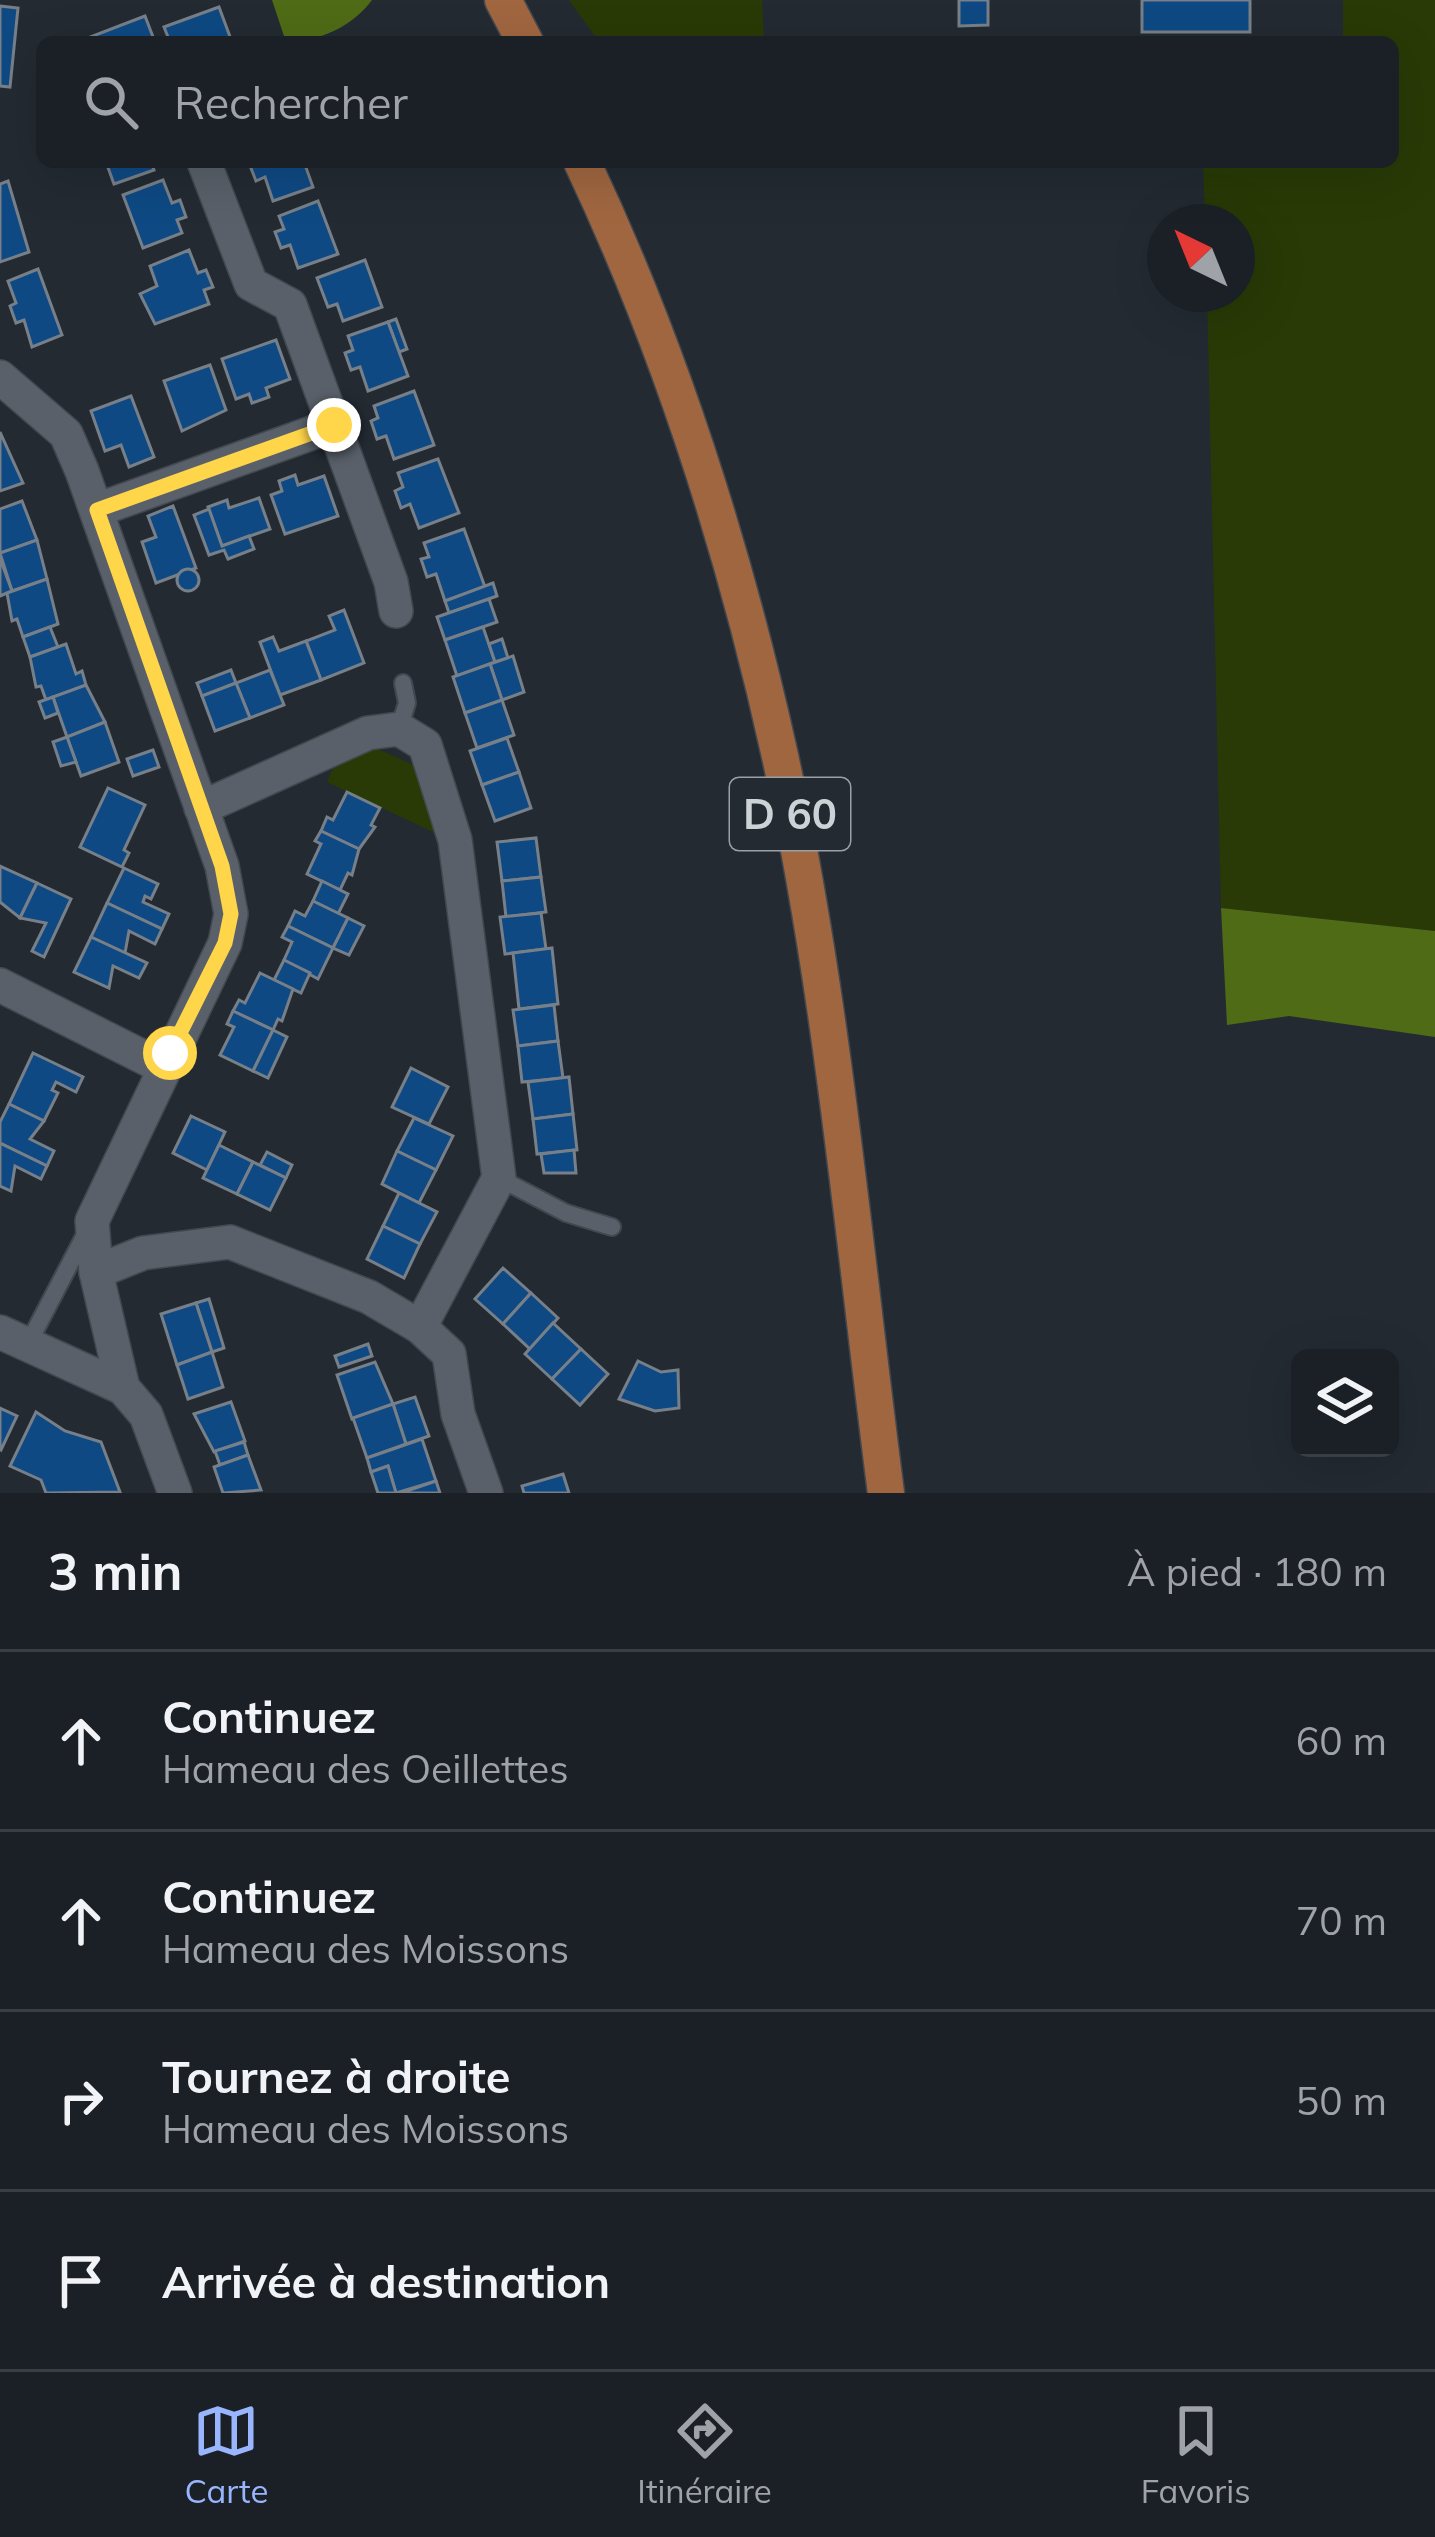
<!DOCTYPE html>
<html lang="fr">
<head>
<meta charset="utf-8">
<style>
  body { margin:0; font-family:Mulish,sans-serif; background:#272d32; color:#f1f3f6 }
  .controls { position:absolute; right:36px; bottom:36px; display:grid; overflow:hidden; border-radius:18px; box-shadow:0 12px 48px #0002 }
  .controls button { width:108px; height:108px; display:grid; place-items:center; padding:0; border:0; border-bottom:3px solid #383e43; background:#1a2026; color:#f1f3f6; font:60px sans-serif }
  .compass { position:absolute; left:1147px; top:204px; width:108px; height:108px; border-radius:50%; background:#1a2026; box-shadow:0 12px 48px #0002; rotate:317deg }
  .stop { position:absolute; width:36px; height:36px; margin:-27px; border:9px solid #ffd54a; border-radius:50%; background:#fff }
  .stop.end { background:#ffd54a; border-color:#fff; box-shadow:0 3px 12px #0008 }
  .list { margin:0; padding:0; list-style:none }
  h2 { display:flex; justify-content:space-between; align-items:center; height:156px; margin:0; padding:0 48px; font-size:51px }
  h2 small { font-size:39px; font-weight:400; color:#9fa3a7 }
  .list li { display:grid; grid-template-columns:78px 1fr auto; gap:36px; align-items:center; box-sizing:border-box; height:180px; padding:0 48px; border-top:3px solid #383e43 }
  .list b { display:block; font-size:45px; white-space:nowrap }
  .list p { margin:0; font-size:39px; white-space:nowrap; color:#9fa3a7 }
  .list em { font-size:39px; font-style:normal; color:#9fa3a7 }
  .icon { flex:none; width:66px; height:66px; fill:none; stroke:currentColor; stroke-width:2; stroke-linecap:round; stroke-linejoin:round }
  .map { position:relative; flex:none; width:1435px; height:1493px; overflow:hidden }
  .search { position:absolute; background:#1a2026; box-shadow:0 12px 48px #0002; left:36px; right:36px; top:36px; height:132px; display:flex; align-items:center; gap:30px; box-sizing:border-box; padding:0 42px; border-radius:18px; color:#9fa3a7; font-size:45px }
  .sheet { height:876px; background:#1a2026 }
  nav { display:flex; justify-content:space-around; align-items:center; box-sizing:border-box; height:168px; border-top:3px solid #383e43; background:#1a2026; font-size:33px; color:#9fa3a7 }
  nav a { display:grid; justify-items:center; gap:6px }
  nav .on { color:#99b5fd }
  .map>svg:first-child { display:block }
  .green { fill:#293a06 }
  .forest { fill:#4f6b16 }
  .building { fill:#0e4983; stroke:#777f88; stroke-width:3 }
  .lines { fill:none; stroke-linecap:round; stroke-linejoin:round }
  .service-casing { stroke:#42484e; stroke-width:20 }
  .minor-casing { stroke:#42484e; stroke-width:36 }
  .primary-casing { stroke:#42484e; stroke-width:39 }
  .service { stroke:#596069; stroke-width:16 }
  .minor { stroke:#596069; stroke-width:33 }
  .primary { stroke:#a06640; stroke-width:36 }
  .route { stroke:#ffd54a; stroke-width:15 }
  .labels { text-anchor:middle; stroke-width:12; stroke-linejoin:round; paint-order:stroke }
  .shield { fill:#232a32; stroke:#9aa0a6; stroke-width:3 }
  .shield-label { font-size:42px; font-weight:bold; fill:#cdd2d7 }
</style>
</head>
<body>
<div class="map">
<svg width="1435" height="1493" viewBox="0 0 1435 1493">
  <rect width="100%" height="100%" fill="#232a32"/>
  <g class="green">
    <polygon points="569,0 762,0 764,42 599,42"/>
    <polygon points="1343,0 1435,0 1435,931 1221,908 1207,294 1237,294 1237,222 1205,222 1203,162 1393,162 1393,42 1343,42"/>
    <polygon points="371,746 416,766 435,833 327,782 337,759"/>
  </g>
  <g class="forest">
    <path d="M272,0H372C353,26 319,42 286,42Z"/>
    <polygon points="1221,908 1435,931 1435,1037 1289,1016 1227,1025"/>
  </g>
  <g class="building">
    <polygon points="959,0 988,0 988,25 959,26"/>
    <rect x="1142" y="0" width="108" height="32"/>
    <polygon points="0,6 18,8 10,87 0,86"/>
    <polygon points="219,7 232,42 170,42 164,27"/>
    <polygon points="145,16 155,42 92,42 90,37"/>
    <polygon points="106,162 151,162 154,170 114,184"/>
    <polygon points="304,162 313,187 273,201 265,177 256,181 249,163"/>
    <polygon points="163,180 172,203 180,200 186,217 177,220 182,233 143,248 123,195"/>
    <polygon points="8,181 29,252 0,262 0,184"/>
    <polygon points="318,201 338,254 298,268 290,245 281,248 275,232 284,229 279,216"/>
    <polygon points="189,250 198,273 206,270 213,287 204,290 209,304 155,324 140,294 157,286 150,266"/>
    <polygon points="365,260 382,307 343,321 337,304 328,307 317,278"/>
    <polygon points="38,269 62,335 32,347 24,320 16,323 10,306 16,303 8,281"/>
    <polygon points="396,319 407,349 399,352 388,322"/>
    <polygon points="388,322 408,376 368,391 360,367 351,370 345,353 353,350 348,336"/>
    <polygon points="276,340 290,379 266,388 269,397 252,403 249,394 236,399 222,359"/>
    <polygon points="210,365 226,410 182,431 164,381"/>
    <polygon points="414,391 434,445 394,459 386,436 377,439 371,421 378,418 374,406"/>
    <polygon points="131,396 154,457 129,467 121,445 105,451 91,411"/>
    <polygon points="0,432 23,483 0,491"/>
    <polygon points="438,459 459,513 419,528 410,504 401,508 395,491 403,487 398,473"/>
    <polygon points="295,475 298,485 324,476 338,516 285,534 271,495 282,491 279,481"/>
    <polygon points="259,498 270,529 222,546 208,507 227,500 229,508"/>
    <polygon points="22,501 37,540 0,553 0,509"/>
    <polygon points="173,506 196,568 156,583 142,542 156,537 148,516"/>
    <polygon points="209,509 222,546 249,536 254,549 228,559 224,550 209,555 194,515"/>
    <polygon points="464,529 485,587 445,601 436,574 427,577 421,559 429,557 424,543"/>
    <polygon points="37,540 47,579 12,591 0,553"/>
    <polygon points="0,558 12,591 0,596"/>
    <circle cx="188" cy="580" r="11"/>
    <polygon points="47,579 58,624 23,637 17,619 12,621 7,593"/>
    <polygon points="493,583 497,596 449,613 445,601"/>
    <polygon points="489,599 497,622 445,640 437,617"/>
    <polygon points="344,610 364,663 321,680 306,641 335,630 329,616"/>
    <polygon points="50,627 58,647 30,657 23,637"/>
    <polygon points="483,627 495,662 457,676 445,640"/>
    <polygon points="273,637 279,651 306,641 321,680 280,695 260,642"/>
    <polygon points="502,639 508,658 495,662 489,644"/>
    <polygon points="66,644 76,674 82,671 86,685 46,700 41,686 36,687 30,657"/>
    <polygon points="513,656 524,692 502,700 490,664"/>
    <polygon points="490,664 502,700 465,713 453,677"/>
    <polygon points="231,670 236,683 202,696 197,683"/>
    <polygon points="270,670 284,705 250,718 236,683"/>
    <polygon points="236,683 250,718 215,731 202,696"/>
    <polygon points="86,685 105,722 67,737 53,697"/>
    <polygon points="53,697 58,713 45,718 39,702"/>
    <polygon points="502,700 514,735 477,748 465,713"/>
    <polygon points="105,722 119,762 81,776 67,737"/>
    <polygon points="67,737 76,762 61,766 53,742"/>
    <polygon points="507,738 519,772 482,785 470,751"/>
    <polygon points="153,750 159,767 133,776 127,759"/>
    <polygon points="519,772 531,808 495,821 482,785"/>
    <polygon points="108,788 145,805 124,850 129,853 122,867 80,847"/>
    <polygon points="347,792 380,808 371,825 375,827 359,849 321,831 327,817 333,820"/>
    <polygon points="321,831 359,849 352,875 348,873 340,890 307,874 321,844 315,841"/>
    <polygon points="536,838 541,877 502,881 497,842"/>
    <polygon points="0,866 37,883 20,918 0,902"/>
    <polygon points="124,868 158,884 151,899 145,896 143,902 169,914 162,929 107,903"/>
    <polygon points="541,877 546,912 506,917 502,881"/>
    <polygon points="322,881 348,894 338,914 313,901"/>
    <polygon points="37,883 71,899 44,957 32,951 46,923 20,918"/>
    <polygon points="313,901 348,918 333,948 288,926 295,911 305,916"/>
    <polygon points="107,903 162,929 155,944 129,931 125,953 91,937"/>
    <polygon points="541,913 546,949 505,954 500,917"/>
    <polygon points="348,918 364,926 349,955 333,948"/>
    <polygon points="288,926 333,948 318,979 284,960 292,942 282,937"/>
    <polygon points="91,937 147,963 139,978 113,966 109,988 74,972"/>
    <polygon points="552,948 558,1004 519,1009 513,953"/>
    <polygon points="284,960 310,973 301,993 274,980"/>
    <polygon points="260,973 293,989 282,1021 278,1019 273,1030 233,1011 239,1000 245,1003"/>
    <polygon points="554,1005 558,1041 518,1046 513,1010"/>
    <polygon points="233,1011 273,1030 253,1071 220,1055 234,1027 227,1024"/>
    <polygon points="273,1030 287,1037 268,1078 253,1071"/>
    <polygon points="558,1041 563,1078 522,1082 518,1046"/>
    <polygon points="33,1053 83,1077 76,1092 56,1082 52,1090 58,1093 44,1121 9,1104"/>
    <polygon points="411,1068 448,1087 429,1124 392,1107"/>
    <polygon points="569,1077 573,1114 533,1119 528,1082"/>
    <polygon points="9,1104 44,1121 30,1139 54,1151 47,1166 0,1143 0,1122"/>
    <polygon points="573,1114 577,1150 537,1154 533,1119"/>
    <polygon points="191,1116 225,1132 207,1170 173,1153"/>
    <polygon points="414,1118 453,1136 436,1170 397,1151"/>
    <polygon points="0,1143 47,1166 41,1179 15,1166 11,1191 0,1186"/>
    <polygon points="219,1145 253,1162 237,1194 203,1178"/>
    <polygon points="574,1150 576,1173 544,1173 541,1154"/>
    <polygon points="397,1151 436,1170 419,1203 382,1184"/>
    <polygon points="267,1152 292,1165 286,1178 260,1165"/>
    <polygon points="253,1162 286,1178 270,1210 237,1194"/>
    <polygon points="399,1193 437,1212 420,1244 383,1226"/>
    <polygon points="383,1226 420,1244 404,1278 367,1259"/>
    <polygon points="503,1268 531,1293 503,1324 475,1299"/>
    <polygon points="531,1293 558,1318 530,1349 503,1324"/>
    <polygon points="209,1299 224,1348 212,1352 196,1303"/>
    <polygon points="196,1303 212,1352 177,1365 161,1314"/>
    <polygon points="553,1323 581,1349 552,1379 525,1354"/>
    <polygon points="368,1344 372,1356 339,1367 335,1356"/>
    <polygon points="581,1349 608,1374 580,1405 552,1379"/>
    <polygon points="212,1352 223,1387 188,1399 177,1365"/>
    <polygon points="638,1361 661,1372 678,1370 679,1408 655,1411 619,1399"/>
    <polygon points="375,1362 393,1404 352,1419 337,1375"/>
    <polygon points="415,1397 429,1436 406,1444 393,1404"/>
    <polygon points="231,1402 245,1441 214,1452 194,1414"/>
    <polygon points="393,1404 406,1444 367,1458 353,1418"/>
    <polygon points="0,1408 17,1416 1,1450 0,1449"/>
    <polygon points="36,1412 65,1431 101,1442 120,1492 46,1493 41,1480 10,1466"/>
    <polygon points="422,1439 436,1481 396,1493 388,1466 371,1472 367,1458"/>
    <polygon points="244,1442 248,1455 220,1465 215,1451"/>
    <polygon points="248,1455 261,1490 223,1493 214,1467"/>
    <polygon points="388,1466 396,1493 378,1493 371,1472"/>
    <polygon points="563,1474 569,1493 524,1493 522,1486"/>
    <polygon points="436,1481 440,1493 401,1493"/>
  </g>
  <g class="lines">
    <g class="service-casing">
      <g id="service">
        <polyline points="399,729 407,703 403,683"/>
        <polyline points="499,1178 566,1213 612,1227"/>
        <polyline points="28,1344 86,1233"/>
      </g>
    </g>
    <g class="minor-casing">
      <g id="minor">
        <polyline points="204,162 251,284 290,305 391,582 396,611"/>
        <polyline points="0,377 66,434 82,471 222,866 231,914 225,943 92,1221 96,1272 123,1388 146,1415 175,1493"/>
        <polyline points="97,510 334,425"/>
        <polyline points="201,808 368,733 399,729 425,745 455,840 499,1178 420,1327"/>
        <polyline points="0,985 163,1067"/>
        <polyline points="96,1272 143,1253 230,1242 369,1297 420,1327 449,1354 458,1414 486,1493"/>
        <polyline points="0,1332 123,1388"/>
      </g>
    </g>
    <g class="primary-casing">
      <g id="primary">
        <polyline points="503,0 525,42"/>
        <path d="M582,162C671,350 735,553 780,756C833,997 854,1248 886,1493"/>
      </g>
    </g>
    <use href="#service" class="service"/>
    <use href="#minor" class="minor"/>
    <use href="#primary" class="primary"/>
  </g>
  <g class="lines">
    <polyline class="route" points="170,1053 225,943 231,914 222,866 97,510 334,425"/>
  </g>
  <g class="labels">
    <rect class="shield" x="730" y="778" width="120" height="72" rx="9"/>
    <g class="shield-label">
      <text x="790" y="829">D 60</text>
    </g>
  </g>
</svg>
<div class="controls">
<button><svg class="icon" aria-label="layers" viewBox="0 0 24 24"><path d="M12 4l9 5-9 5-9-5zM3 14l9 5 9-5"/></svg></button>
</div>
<svg class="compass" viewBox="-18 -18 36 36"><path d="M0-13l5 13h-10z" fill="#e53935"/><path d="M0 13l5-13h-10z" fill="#9fa3a7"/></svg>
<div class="stop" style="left:170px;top:1053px"></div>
<div class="stop end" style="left:334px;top:425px"></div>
<div class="search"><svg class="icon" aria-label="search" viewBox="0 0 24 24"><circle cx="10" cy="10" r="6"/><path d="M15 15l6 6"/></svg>Rechercher</div>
</div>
<section class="sheet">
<h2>3 min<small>À pied · 180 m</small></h2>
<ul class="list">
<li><svg class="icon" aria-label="ahead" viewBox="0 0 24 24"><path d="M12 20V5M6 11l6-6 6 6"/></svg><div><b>Continuez</b><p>Hameau des Oeillettes</p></div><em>60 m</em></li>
<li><svg class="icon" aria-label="ahead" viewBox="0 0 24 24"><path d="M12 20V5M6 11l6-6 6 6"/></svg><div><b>Continuez</b><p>Hameau des Moissons</p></div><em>70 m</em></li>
<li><svg class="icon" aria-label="right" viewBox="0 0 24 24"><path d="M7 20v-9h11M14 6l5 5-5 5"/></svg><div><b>Tournez à droite</b><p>Hameau des Moissons</p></div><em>50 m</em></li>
<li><svg class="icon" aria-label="arrive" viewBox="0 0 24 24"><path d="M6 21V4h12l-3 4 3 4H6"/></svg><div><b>Arrivée à destination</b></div></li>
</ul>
</section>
<nav>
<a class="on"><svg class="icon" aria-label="map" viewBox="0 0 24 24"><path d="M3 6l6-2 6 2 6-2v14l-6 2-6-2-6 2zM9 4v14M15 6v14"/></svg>Carte</a>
<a><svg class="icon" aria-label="directions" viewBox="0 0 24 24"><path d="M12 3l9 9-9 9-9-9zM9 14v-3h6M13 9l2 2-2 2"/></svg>Itinéraire</a>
<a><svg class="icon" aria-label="saved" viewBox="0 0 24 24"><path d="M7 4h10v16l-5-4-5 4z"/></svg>Favoris</a>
</nav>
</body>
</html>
